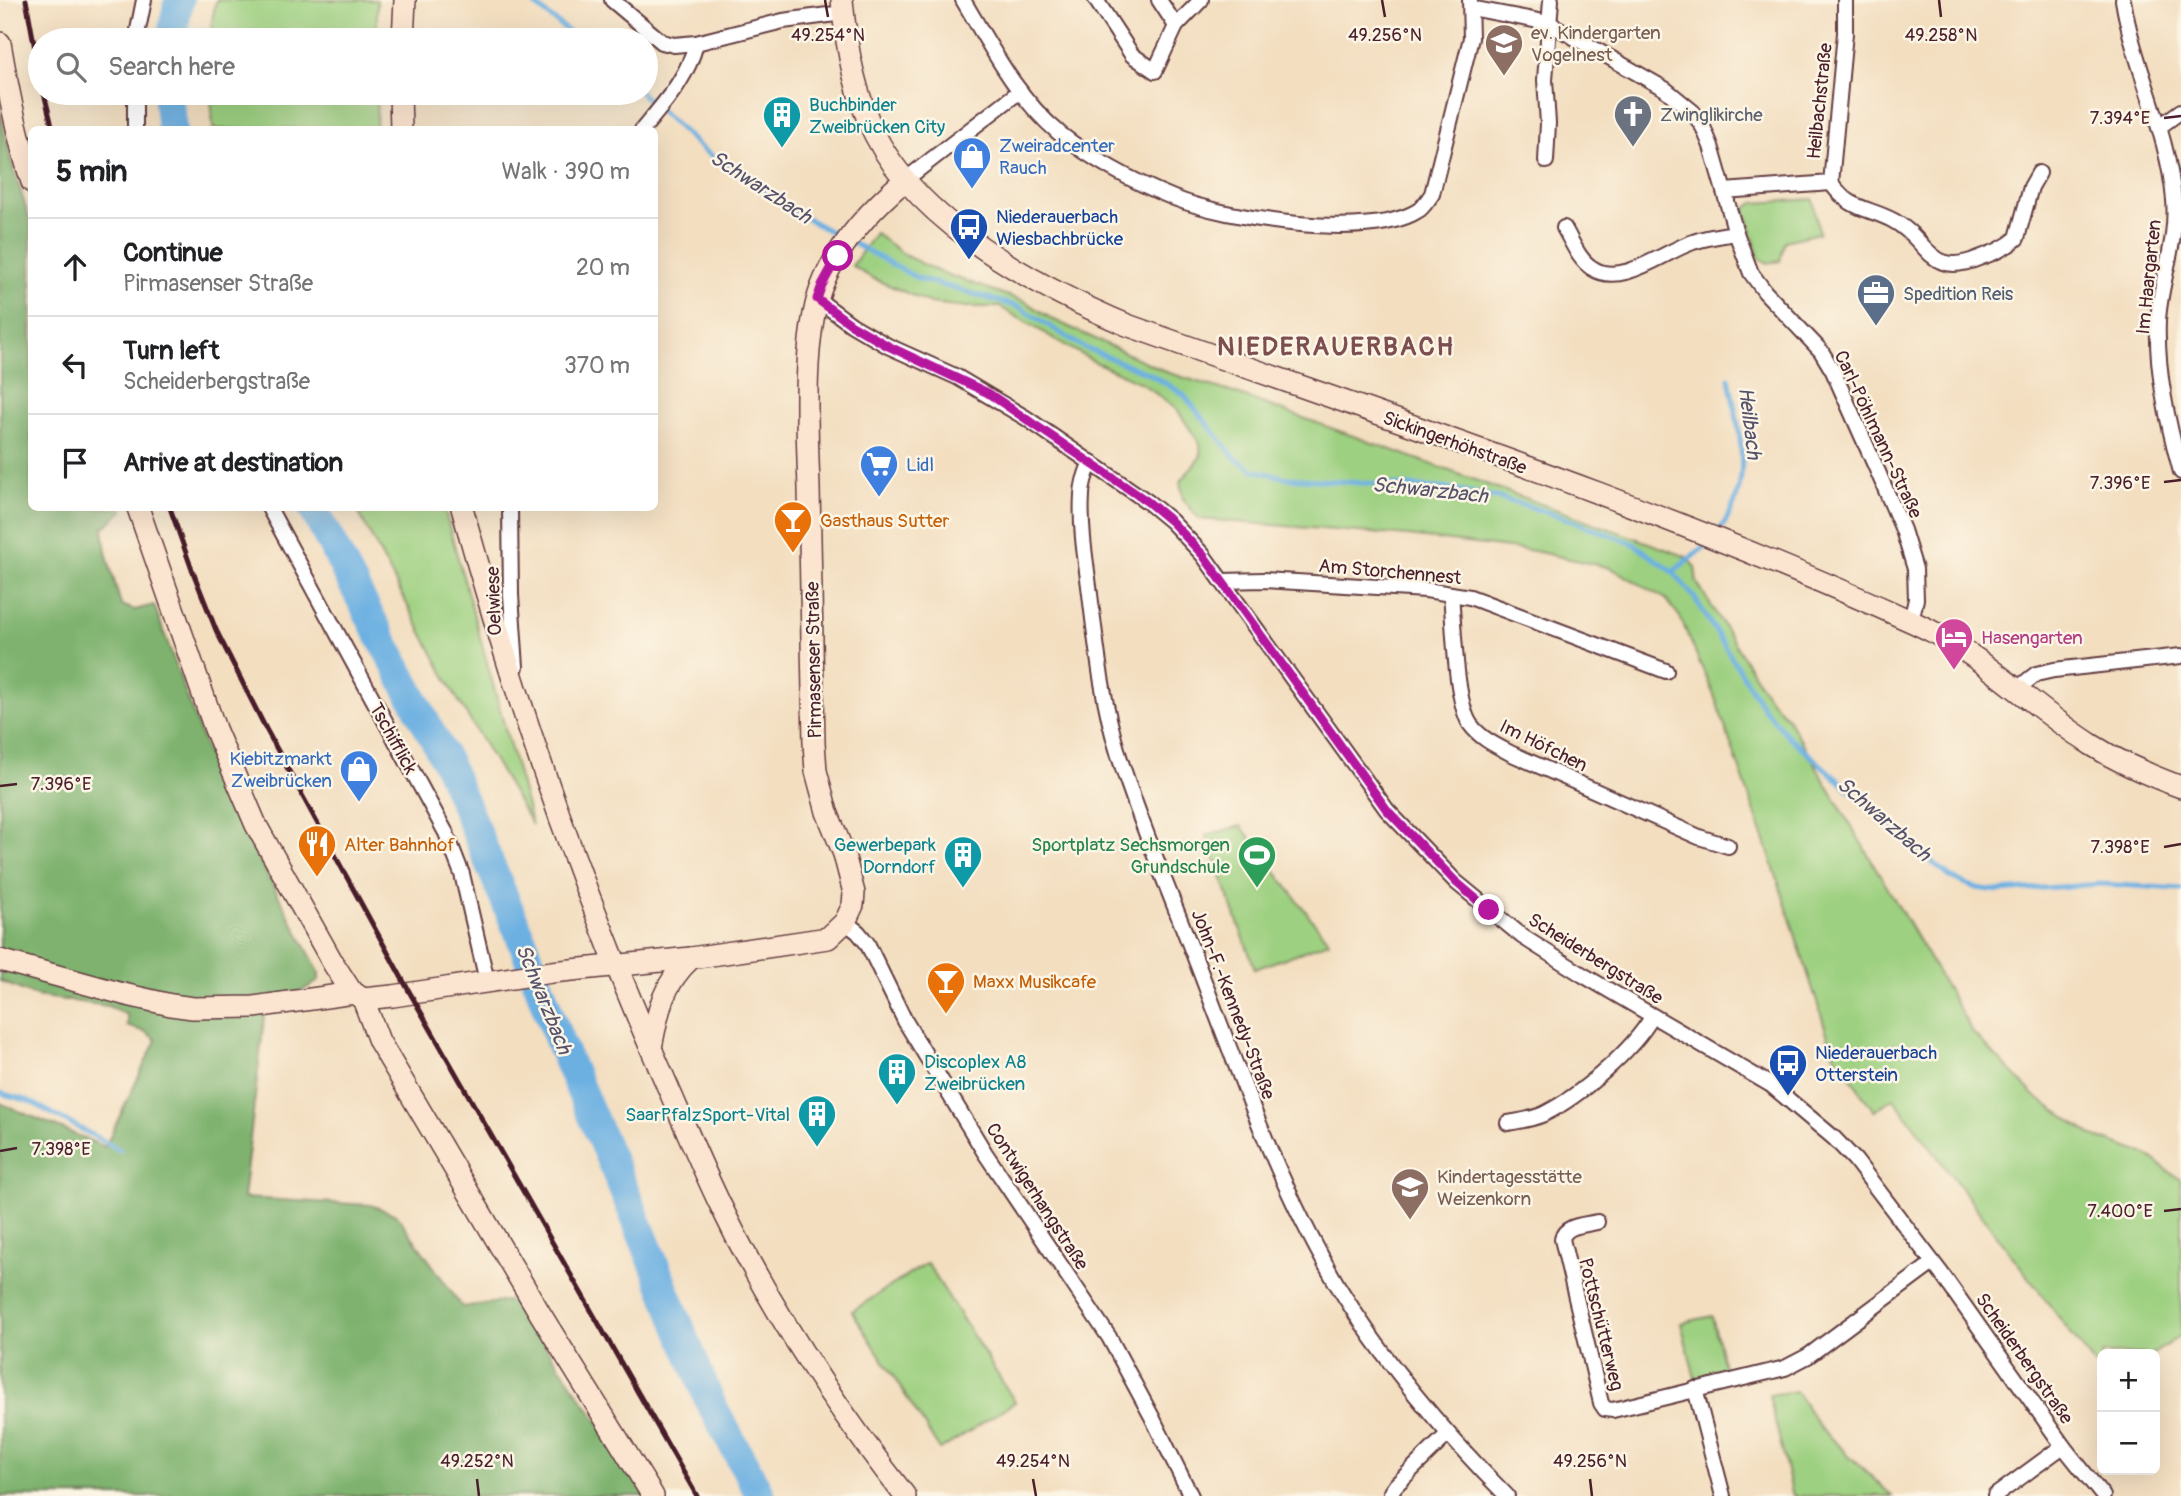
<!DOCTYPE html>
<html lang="en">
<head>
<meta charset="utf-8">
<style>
  body { margin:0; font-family:Pangolin,sans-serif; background:#f6f6f6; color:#202124 }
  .controls { position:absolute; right:21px; bottom:21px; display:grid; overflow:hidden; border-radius:10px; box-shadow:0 7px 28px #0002 }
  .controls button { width:63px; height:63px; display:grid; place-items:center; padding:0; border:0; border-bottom:2px solid #e0e0e0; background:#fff; color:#202124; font:35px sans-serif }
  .stop { position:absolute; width:21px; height:21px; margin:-16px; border:5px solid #b5179e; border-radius:50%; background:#fff }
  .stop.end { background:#b5179e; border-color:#fff; box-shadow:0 2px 7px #0008 }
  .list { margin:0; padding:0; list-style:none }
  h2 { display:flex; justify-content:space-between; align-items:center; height:91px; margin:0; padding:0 28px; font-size:30px }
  h2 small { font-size:23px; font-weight:400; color:#757577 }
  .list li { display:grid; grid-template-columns:46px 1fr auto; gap:21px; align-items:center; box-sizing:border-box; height:98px; padding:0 28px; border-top:2px solid #e0e0e0 }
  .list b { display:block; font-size:26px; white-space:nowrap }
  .list p { margin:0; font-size:23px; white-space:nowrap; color:#757577 }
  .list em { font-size:23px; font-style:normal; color:#757577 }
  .icon { flex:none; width:38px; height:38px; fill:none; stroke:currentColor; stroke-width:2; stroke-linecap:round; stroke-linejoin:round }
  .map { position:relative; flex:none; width:2181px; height:1496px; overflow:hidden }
  .search { position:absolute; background:#fff; box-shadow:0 7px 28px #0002; left:28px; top:28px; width:630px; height:77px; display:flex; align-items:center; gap:18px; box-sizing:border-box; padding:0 24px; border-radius:38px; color:#757577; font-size:26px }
  .panel { position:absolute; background:#fff; box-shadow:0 7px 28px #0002; left:28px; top:126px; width:630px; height:385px; border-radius:10px }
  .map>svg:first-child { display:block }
  .green { fill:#9dd080; stroke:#747856; stroke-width:2 }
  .forest { fill:#7eb26e; stroke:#64684c; stroke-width:2 }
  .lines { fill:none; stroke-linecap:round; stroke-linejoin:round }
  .stream { stroke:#6cb0e2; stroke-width:5 }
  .river { stroke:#6cb0e2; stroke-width:30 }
  .street-casing { stroke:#633c41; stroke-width:18 }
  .secondary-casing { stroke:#633c41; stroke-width:24 }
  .street { stroke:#fff; stroke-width:14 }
  .secondary { stroke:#fce5d0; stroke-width:21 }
  .rail { stroke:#4a1f2b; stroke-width:5 }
  .route { stroke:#b5179e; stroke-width:9 }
  .ticks { fill:none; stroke:#4a1f2b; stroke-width:2.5 }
  .labels { text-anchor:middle; stroke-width:5; stroke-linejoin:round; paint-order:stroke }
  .education-label { font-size:19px; fill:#785e54; stroke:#fcf5e5; text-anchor:start }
  .street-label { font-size:19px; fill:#4a1f2b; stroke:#fcf5e5 }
  .culture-label { font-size:19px; fill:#0d838f; stroke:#fcf5e5; text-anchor:start }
  .worship-label { font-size:19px; fill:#5b616d; stroke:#fcf5e5; text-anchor:start }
  .shop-label { font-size:19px; fill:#366cbe; stroke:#fcf5e5; text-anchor:start }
  .transit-label { font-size:19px; fill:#164399; stroke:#fcf5e5; text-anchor:start }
  .service-label { font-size:19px; fill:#4e5e75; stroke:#fcf5e5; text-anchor:start }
  .food-label { font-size:19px; fill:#c56008; stroke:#fcf5e5; text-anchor:start }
  .hotel-label { font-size:19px; fill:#b23c85; stroke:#fcf5e5; text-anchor:start }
  .leisure-label { font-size:19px; fill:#27864d; stroke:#fcf5e5; text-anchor:end }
  .water-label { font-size:21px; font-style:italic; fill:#56526b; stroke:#fcf5e5 }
  .district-label { font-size:26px; font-weight:bold; letter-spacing:2px; fill:#7c4e4f; stroke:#fcf5e5 }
  .ticks-label { font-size:18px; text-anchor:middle; fill:#4a1f2b; stroke:#fcf5e5; stroke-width:5; stroke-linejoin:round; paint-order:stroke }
</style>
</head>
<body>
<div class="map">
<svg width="2181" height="1496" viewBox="0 0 2181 1496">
  <rect width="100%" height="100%" fill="#fcf5e5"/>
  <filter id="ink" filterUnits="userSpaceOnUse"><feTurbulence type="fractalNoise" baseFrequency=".0143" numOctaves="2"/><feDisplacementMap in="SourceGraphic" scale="14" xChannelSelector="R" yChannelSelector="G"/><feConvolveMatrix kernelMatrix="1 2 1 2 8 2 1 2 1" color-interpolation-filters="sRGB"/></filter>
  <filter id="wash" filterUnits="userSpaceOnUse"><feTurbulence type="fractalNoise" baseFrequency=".00686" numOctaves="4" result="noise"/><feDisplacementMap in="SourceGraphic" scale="28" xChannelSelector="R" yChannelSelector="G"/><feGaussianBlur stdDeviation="1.57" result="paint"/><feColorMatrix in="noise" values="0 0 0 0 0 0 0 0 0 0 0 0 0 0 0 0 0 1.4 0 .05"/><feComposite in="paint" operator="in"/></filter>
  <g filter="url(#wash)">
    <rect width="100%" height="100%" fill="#f3dec0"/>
    <g class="green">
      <polygon points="216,0 377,0 377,40 211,40 212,21"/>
      <polygon points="211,93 377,93 376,129 213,129"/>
      <polygon points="1813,199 1819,233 1785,241 1780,261 1768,263 1759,258 1745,209 1754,203"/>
      <polygon points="875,233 906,256 937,271 1026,302 1052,319 1169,373 1234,393 1685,556 1695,567 1697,583 1768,697 1787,717 1973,1033 2036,1097 2093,1136 2145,1154 2181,1180 2181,1335 2153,1354 2102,1354 2102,1368 2098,1369 1893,1098 1874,1111 1833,1052 1770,856 1714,695 1680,617 1666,599 1611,568 1534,551 1408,536 1199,519 1183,499 1180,482 1201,456 1200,444 1176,408 1141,383 1091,360 1000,307 966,307 930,303 872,278 852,266"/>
      <polygon points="356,508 444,508 532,825 454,693"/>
      <polygon points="1241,826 1329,942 1255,969 1206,835"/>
      <polygon points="927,1263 1015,1402 940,1450 852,1311"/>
      <polygon points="1712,1316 1725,1371 1695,1378 1681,1323"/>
      <polygon points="1796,1391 1820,1428 1892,1496 1793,1496 1769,1395"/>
    </g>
    <polygon class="forest" points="0,109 11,161 31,224 32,508 122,508 123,511 103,528 106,552 121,605 135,610 154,605 217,780 319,972 319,981 265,1012 243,1198 371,1205 397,1215 462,1307 514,1300 649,1496 0,1496 0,1103 105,1147 156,1040 146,1032 127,1026 127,1015 108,1006 36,996 0,981"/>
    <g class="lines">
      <g class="stream">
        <polyline points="529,0 579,40"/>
        <polyline points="641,93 703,150 804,217 844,239"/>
        <polyline points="853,243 917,278 1019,307 1083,347 1150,374 1183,394 1235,458 1253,470 1287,478 1453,489 1499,498 1556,515 1634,544 1673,572 1694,597 1764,709 1789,737 1950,877 1976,888 1999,891 2101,884 2181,889"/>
        <path d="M1716,535C1757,484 1739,435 1729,378"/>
        <polyline points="1673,572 1710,542"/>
        <polyline points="0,1093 29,1101 120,1150"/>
      </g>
      <g class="river">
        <polyline points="171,40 179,0"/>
        <polyline points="168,93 172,130"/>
        <polyline points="313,508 448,765 524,945 560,1043 624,1190 710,1402 761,1496"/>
      </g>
    </g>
  </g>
  <g filter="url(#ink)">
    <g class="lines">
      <g class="street-casing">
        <g id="street">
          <polyline points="612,0 662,42 674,45 696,43 783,21 843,13"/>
          <path d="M963,0C991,47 1017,98 1059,133C1093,160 1134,182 1174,198C1227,219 1370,242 1419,210C1424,206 1428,200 1432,194L1471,38L1470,0"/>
          <polyline points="1096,0 1132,55 1155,71 1176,26 1201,0"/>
          <polyline points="1159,0 1176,26"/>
          <path d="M2123,0C2134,68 2168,131 2174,200C2178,242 2160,280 2158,321C2156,371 2168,424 2181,472"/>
          <polyline points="1471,8 1549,23 1665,89 1693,112 1703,127 1711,146 1736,233 1751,273 1765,292 1821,351 1833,371 1878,472 1903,530 1915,569 1916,599 1911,621"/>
          <polyline points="136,40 144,0"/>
          <polyline points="2159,127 2181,111"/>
          <polyline points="135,130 135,93"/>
          <path d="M642,130C664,103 688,78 696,43"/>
          <polyline points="1546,161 1548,123 1545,80 1551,0"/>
          <polyline points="905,180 1020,91"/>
          <path d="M1831,183C1852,212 1866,206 1894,221C1929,240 1929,279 1979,258C1993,253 2006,248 2017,238L2031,187L2039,173"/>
          <polyline points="1831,183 1845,33 1845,0"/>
          <polyline points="1724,191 1831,183"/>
          <path d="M1564,228C1572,241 1578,259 1592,268C1621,288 1665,251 1693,242C1707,237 1722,235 1736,233"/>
          <polyline points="817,299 852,325 888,346 957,377 1026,418 1148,502 1171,521 1203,555 1387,810 1456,882 1523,937 1583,975 1771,1085 1834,1138 1855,1160 1941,1273 2063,1446 2103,1496"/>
          <path d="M1091,462C1086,473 1082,483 1082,495C1080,525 1085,557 1089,586C1096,643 1102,702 1119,756C1142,829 1173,900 1200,971C1241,1078 1279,1187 1338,1286C1385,1363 1444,1433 1507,1496"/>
          <polyline points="269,508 446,833 462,874 487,981"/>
          <polyline points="510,508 511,595 516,667"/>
          <polyline points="1222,581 1264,580 1426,590 1470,597 1666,671"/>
          <path d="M1451,594C1454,625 1455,700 1470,724C1480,738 1495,745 1510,753L1699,837L1728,846"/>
          <polyline points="2017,689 2036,674 2054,670 2181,656"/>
          <polyline points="845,922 858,932 867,943 905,1021 985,1153 1109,1337 1152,1417 1191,1496"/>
          <path d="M1508,1123C1520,1121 1533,1119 1544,1114C1580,1096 1632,1051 1652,1017"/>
          <path d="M1597,1222C1584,1225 1565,1225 1562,1239L1601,1403L1605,1409L1613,1410L1785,1368L1808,1356L1933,1263"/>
          <polyline points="1695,1389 1723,1496"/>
          <polyline points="1392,1496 1391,1492 1396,1485 1448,1434"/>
          <polyline points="1995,1496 2063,1446"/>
        </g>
      </g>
      <g class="secondary-casing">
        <g id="secondary">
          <path d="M842,0C846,46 854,93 875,135C921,225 1038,287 1127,325C1391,419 1660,507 1915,623C1985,655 2029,705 2092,745C2119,762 2151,776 2181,787"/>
          <polyline points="403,40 405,0"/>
          <path d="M0,43C8,90 17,137 32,182"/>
          <polyline points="400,93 401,130"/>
          <polyline points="138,508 215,729 256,825 333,963 351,991 363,999 379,1041 541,1315 653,1496"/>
          <path d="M462,508C514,696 578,881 656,1060C677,1107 696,1154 718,1200C768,1305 834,1405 905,1496"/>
          <polyline points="0,960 123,994 171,1005 193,1008 254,1007 354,993"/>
          <path d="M363,999L393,996L552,972L691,958L828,938L845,922L853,905L854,893L844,854L827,812L816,771L814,743C813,658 811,573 809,488C807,431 802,341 821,288C837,245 871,209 905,180"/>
          <path d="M651,1048C658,1011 662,985 691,958"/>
        </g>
      </g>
      <use href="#street" class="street"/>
      <use href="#secondary" class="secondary"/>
      <g class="rail">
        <polyline points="26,0 40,76"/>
        <polyline points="44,93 53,130"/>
        <polyline points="170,508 191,567 216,630 266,729 410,993 697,1496"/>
      </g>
    </g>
  </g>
  <g class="lines" filter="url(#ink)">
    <polyline class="route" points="838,256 822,285 817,299 852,325 888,346 988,393 1148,502 1171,521 1203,555 1387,810 1456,882 1489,910"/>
  </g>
  <path class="ticks" d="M825,0L828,17M1382,0L1385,17M1939,0L1941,17M2164,118L2181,116M2164,482L2181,480M0,786L17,784M2164,847L2181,844M0,1151L17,1148M2164,1211L2181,1209M477,1479L479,1496M1033,1479L1036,1496M1590,1479L1592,1496"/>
  <defs>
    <g id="school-pin" transform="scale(2.0125)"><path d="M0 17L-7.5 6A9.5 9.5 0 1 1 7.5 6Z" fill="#8d6e63" stroke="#fcf5e5"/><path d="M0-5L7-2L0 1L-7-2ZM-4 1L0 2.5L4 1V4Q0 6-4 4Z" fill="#fff"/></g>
    <g id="church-pin" transform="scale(2.0125)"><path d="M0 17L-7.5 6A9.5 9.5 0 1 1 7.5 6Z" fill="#6b7280" stroke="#fcf5e5"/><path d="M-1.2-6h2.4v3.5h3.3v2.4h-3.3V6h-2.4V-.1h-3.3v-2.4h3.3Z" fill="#fff"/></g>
    <g id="building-pin" transform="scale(2.0125)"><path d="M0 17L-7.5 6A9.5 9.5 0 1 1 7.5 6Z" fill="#0f9aa8" stroke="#fcf5e5"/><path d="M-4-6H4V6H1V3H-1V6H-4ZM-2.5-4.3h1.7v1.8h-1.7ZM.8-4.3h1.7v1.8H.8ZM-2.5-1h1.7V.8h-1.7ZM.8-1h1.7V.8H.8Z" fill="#fff"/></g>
    <g id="shop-pin" transform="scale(2.0125)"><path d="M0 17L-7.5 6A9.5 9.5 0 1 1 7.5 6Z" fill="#3f7fe0" stroke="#fcf5e5"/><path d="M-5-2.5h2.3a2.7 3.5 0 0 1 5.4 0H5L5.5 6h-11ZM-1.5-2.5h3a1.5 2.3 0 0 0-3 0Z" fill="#fff"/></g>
    <g id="bus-pin" transform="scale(2.0125)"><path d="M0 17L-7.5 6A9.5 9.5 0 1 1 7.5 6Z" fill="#1a4fb4" stroke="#fcf5e5"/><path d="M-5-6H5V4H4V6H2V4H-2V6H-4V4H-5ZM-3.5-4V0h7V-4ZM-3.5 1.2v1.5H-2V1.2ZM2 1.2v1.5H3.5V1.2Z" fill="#fff"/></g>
    <g id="office-pin" transform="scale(2.0125)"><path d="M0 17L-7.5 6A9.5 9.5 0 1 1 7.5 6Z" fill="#5c6f8a" stroke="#fcf5e5"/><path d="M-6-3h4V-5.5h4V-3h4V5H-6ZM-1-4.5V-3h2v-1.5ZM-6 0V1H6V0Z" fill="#fff"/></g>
    <g id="supermarket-pin" transform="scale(2.0125)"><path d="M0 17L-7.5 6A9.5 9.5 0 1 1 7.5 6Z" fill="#3f7fe0" stroke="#fcf5e5"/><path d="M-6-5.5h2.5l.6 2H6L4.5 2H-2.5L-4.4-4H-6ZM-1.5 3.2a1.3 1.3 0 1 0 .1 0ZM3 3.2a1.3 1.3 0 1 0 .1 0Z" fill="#fff"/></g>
    <g id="bar-pin" transform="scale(2.0125)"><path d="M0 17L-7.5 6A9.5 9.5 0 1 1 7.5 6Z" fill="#e8710a" stroke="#fcf5e5"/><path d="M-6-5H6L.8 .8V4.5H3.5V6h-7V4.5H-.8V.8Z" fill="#fff"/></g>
    <g id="hotel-pin" transform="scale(2.0125)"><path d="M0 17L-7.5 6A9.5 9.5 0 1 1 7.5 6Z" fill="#d1479c" stroke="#fcf5e5"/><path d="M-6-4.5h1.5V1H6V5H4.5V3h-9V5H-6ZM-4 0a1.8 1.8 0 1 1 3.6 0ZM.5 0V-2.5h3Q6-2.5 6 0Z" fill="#fff"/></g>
    <g id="restaurant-pin" transform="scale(2.0125)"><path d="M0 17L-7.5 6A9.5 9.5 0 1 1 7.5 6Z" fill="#e8710a" stroke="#fcf5e5"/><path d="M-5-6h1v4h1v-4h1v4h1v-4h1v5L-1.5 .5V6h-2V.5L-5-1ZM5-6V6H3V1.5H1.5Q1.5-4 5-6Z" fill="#fff"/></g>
    <g id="stadium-pin" transform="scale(2.0125)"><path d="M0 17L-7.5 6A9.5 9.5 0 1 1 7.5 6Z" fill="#2e9e5b" stroke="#fcf5e5"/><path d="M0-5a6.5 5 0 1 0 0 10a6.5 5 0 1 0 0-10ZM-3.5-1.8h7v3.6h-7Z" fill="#fff"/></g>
  </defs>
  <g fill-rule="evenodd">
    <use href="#school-pin" x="1504" y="43"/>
    <use href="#church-pin" x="1633" y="114"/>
    <use href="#building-pin" x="782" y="115"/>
    <use href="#shop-pin" x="972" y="156"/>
    <use href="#bus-pin" x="969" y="227"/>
    <use href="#office-pin" x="1876" y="293"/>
    <use href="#supermarket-pin" x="879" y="464"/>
    <use href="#bar-pin" x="793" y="520"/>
    <use href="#hotel-pin" x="1954" y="637"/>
    <use href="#shop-pin" x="359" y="769"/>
    <use href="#restaurant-pin" x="317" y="844"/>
    <use href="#building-pin" x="963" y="855"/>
    <use href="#stadium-pin" x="1257" y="855"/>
    <use href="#bar-pin" x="946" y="981"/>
    <use href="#bus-pin" x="1788" y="1063"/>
    <use href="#building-pin" x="897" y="1072"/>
    <use href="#building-pin" x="817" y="1114"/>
    <use href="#school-pin" x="1410" y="1187"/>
  </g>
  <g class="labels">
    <g class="education-label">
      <text x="1531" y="39">ev. Kindergarten<tspan x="1531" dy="22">Vogelnest</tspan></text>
      <text x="1437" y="1183">Kindertagesstätte<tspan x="1437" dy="22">Weizenkorn</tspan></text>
    </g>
    <g class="street-label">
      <text transform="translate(1819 101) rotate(-84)" y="7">Heilbachstraße</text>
      <text transform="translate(2148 277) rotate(-84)" y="7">Im Haargarten</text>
      <text transform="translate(1879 434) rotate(65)" y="7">Carl-Pöhlmann-Straße</text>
      <text transform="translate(1455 442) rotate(20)" y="7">Sickingerhöhstraße</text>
      <text transform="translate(1390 571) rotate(5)" y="7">Am Storchennest</text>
      <text transform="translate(493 601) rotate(-92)" y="7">Oelwiese</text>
      <text transform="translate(813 660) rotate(-91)" y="7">Pirmasenser Straße</text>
      <text transform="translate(394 738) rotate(61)" y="7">Tschifflick</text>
      <text transform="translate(1544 745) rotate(26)" y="7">Im Höfchen</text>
      <text transform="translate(1596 958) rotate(32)" y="7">Scheiderbergstraße</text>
      <text transform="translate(1234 1004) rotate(69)" y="7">John-F.-Kennedy-Straße</text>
      <text transform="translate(1038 1196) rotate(57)" y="7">Contwigerhangstraße</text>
      <text transform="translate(1602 1324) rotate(76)" y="7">Pottschütterweg</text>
      <text transform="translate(2025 1358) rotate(55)" y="7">Scheiderbergstraße</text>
    </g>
    <g class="culture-label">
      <text x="809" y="111">Buchbinder<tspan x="809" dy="22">Zweibrücken City</tspan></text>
      <text x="936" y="851" text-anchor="end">Gewerbepark<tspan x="936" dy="22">Dorndorf</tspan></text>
      <text x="924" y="1068">Discoplex A8<tspan x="924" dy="22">Zweibrücken</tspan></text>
      <text x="790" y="1121" text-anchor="end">SaarPfalzSport-Vital</text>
    </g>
    <g class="worship-label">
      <text x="1660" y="121">Zwinglikirche</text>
    </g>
    <g class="shop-label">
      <text x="999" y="152">Zweiradcenter<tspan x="999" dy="22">Rauch</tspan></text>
      <text x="906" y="471">Lidl</text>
      <text x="332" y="765" text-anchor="end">Kiebitzmarkt<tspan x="332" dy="22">Zweibrücken</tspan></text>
    </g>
    <g class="transit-label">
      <text x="996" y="223">Niederauerbach<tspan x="996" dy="22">Wiesbachbrücke</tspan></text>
      <text x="1815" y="1059">Niederauerbach<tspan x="1815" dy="22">Otterstein</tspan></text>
    </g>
    <g class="service-label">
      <text x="1903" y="300">Spedition Reis</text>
    </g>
    <g class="food-label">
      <text x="820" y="527">Gasthaus Sutter</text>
      <text x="344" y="851">Alter Bahnhof</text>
      <text x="973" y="988">Maxx Musikcafe</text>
    </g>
    <g class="hotel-label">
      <text x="1981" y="644">Hasengarten</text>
    </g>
    <g class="leisure-label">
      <text x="1230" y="851">Sportplatz Sechsmorgen<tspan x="1230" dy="22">Grundschule</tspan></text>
    </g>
    <g class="water-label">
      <text transform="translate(761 187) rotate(33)" y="7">Schwarzbach</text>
      <text transform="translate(1750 423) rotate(83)" y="7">Heilbach</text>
      <text transform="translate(1430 490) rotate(6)" y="7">Schwarzbach</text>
      <text transform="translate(1884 819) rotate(41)" y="7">Schwarzbach</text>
      <text transform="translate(544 999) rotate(68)" y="7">Schwarzbach</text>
    </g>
    <g class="district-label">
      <text x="1336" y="355">NIEDERAUERBACH</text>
    </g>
  </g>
  <g class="ticks-label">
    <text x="828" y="41">49.254°N</text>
    <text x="1385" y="41">49.256°N</text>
    <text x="1941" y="41">49.258°N</text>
    <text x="2120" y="124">7.394°E</text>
    <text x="2120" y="489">7.396°E</text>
    <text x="61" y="790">7.396°E</text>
    <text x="2120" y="853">7.398°E</text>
    <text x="61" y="1155">7.398°E</text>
    <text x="2120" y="1217">7.400°E</text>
    <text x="477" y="1467">49.252°N</text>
    <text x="1033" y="1467">49.254°N</text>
    <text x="1590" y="1467">49.256°N</text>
  </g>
</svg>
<div class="controls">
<button>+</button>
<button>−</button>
</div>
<div class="stop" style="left:838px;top:256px"></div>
<div class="stop end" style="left:1489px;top:910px"></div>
<div class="search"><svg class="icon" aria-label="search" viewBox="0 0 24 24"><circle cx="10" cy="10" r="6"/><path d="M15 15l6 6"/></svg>Search here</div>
<section class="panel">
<h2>5 min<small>Walk · 390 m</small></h2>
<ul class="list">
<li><svg class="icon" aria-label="ahead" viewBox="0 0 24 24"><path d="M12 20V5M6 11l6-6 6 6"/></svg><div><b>Continue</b><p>Pirmasenser Straße</p></div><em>20 m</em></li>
<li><svg class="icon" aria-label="left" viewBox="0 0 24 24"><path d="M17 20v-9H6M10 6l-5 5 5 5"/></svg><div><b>Turn left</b><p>Scheiderbergstraße</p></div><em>370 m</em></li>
<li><svg class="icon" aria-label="arrive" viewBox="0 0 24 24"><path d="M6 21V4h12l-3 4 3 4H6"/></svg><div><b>Arrive at destination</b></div></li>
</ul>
</section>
</div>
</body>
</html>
